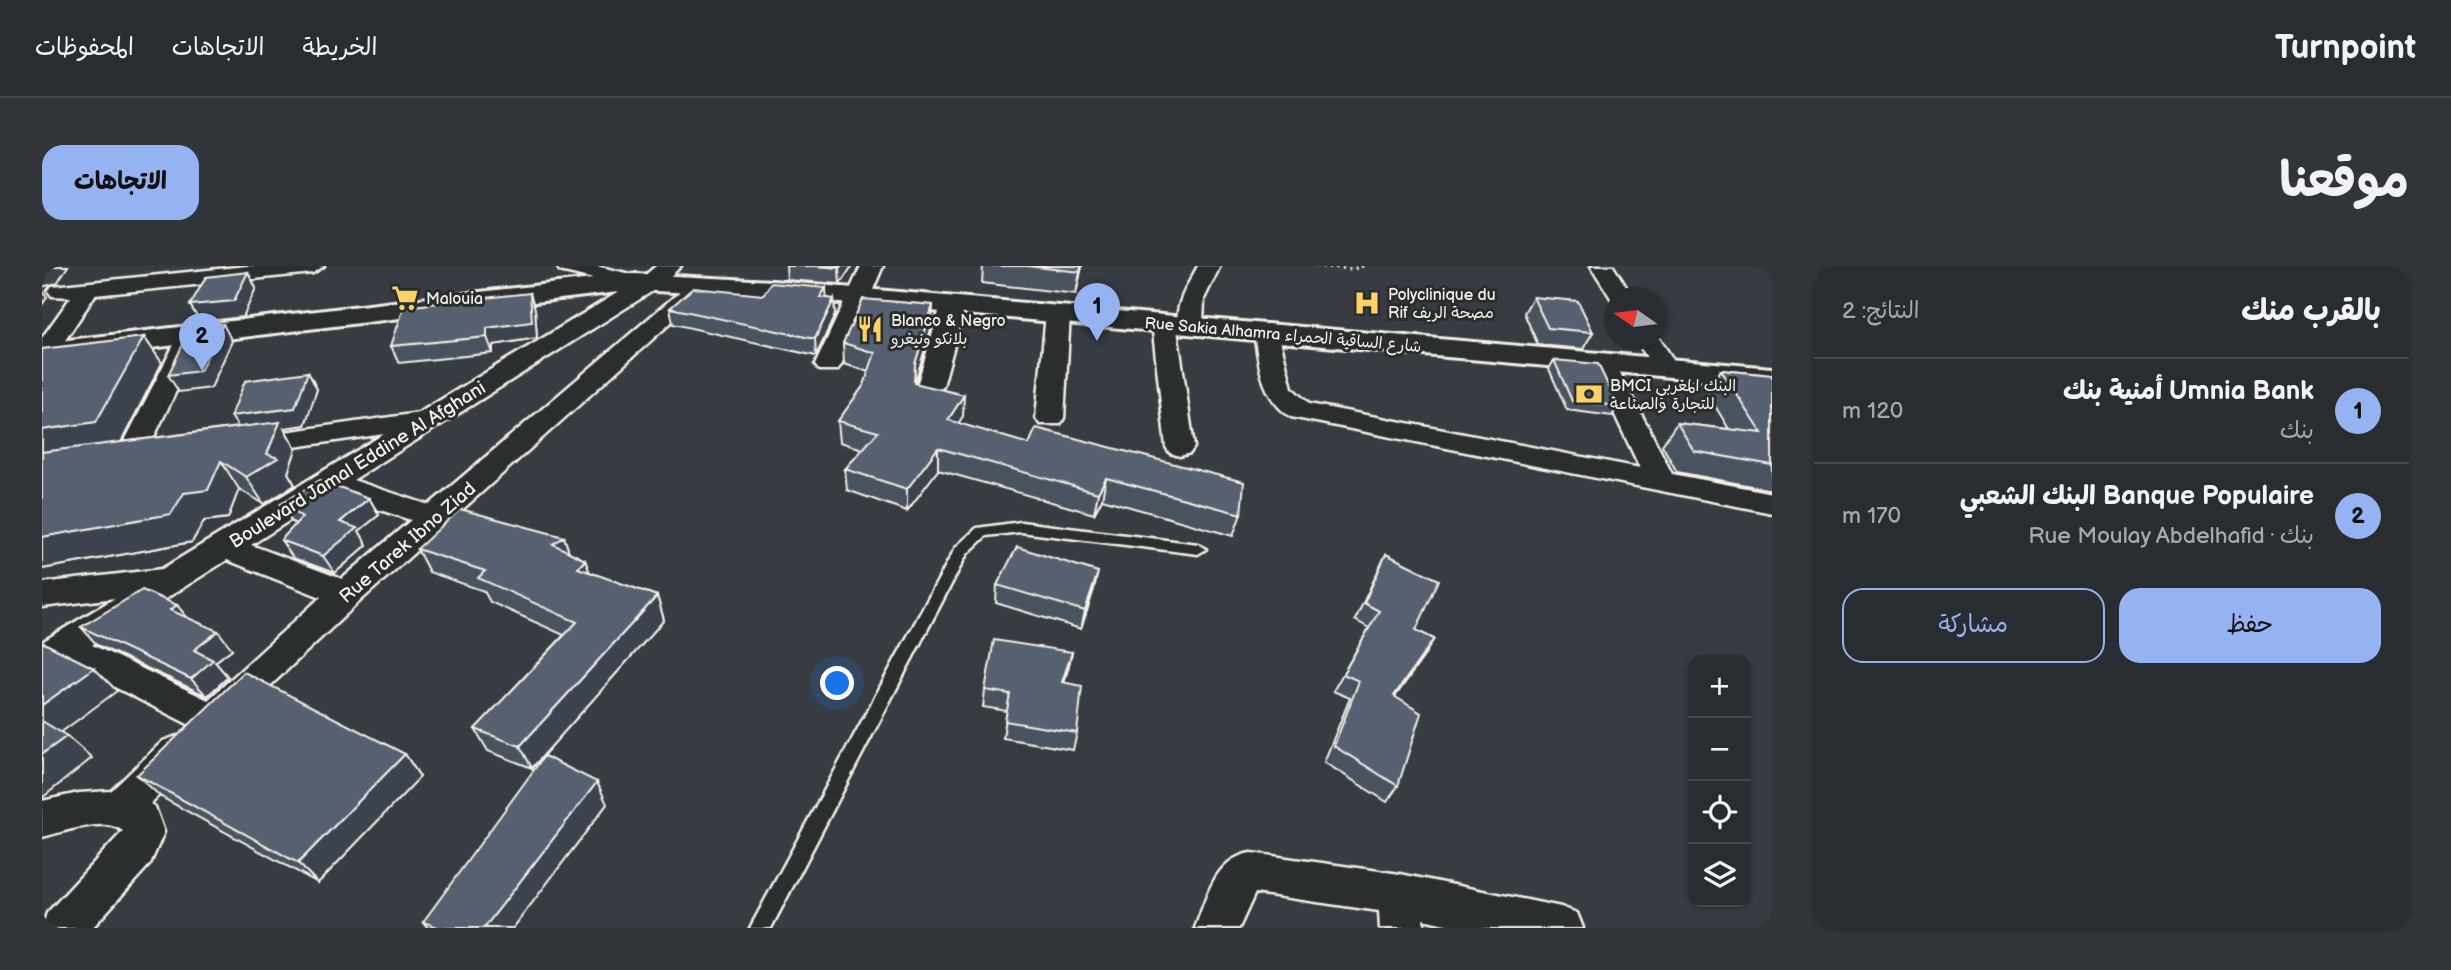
<!DOCTYPE html>
<html lang="ar">
<head>
<meta charset="utf-8">
<style>
  body { margin:0; font-family:"Balsamiq Sans","Playpen Sans Arabic",sans-serif; background:#31353a; color:#f1f3f6; direction:rtl }
  .controls { position:absolute; right:21px; bottom:21px; display:grid; overflow:hidden; border-radius:14px; box-shadow:0 2px 5px #0004 }
  .controls button { width:63px; height:63px; display:grid; place-items:center; padding:0; border:0; border-bottom:2px solid #45494d; background:#292d32; color:#f1f3f6; font:35px sans-serif }
  .compass { position:absolute; left:1562px; top:21px; width:63px; height:63px; border-radius:50%; background:#292d32; box-shadow:0 2px 5px #0004; rotate:284deg }
  .you { position:absolute; left:796px; top:418px; width:24px; height:24px; margin:-18px; border:5px solid #fff; border-radius:50%; background:#1a73e8; box-shadow:0 0 0 10px #1a73e833 }
  .badge { display:grid; place-items:center; width:46px; height:46px; border-radius:50%; background:#95b2f1; color:#111; font-size:23px; font-weight:700 }
  .pin { position:absolute; translate:-50% -58px; filter:drop-shadow(0 2px 4px #0008) }
  .pin::after { content:''; position:absolute; top:37px; width:24px; height:21px; background:inherit; clip-path:polygon(0 0,100% 0,50% 100%) }
  .list { margin:0; padding:0; list-style:none }
  h2 { display:flex; justify-content:space-between; align-items:center; height:91px; margin:0; padding:0 28px; font-size:30px }
  h2 small { font-size:23px; font-weight:400; color:#a5a8ac }
  .list li { display:grid; grid-template-columns:46px 1fr auto; gap:21px; align-items:center; box-sizing:border-box; height:105px; padding:0 28px; border-top:2px solid #45494d }
  .list b { display:block; font-size:26px; white-space:nowrap }
  .list p { margin:0; font-size:23px; white-space:nowrap; color:#a5a8ac }
  .list em { font-size:23px; font-style:normal; color:#a5a8ac }
  .actions { display:flex; gap:14px; padding:21px 28px }
  .actions a { flex:1; padding:16px 0; border:2px solid #95b2f1; border-radius:21px; text-align:center; font-size:24px; color:#95b2f1 }
  .actions .main { background:#95b2f1; color:#111 }
  .icon { flex:none; width:38px; height:38px; fill:none; stroke:currentColor; stroke-width:2; stroke-linecap:round; stroke-linejoin:round }
  .map { position:relative; flex:none; width:1730px; height:662px; overflow:hidden; direction:ltr; border-radius:21px }
  header { display:flex; align-items:center; gap:42px; box-sizing:border-box; height:98px; padding:0 35px; background:#292d32; border-bottom:2px solid #45494d }
  header strong { font-size:33px }
  nav { display:flex; gap:38px; margin-inline-start:auto; font-size:24px }
  .intro { display:flex; align-items:center; justify-content:space-between; box-sizing:border-box; height:168px; padding:0 42px }
  h1 { margin:0; font-size:49px }
  .button { padding:18px 32px; border-radius:21px; background:#95b2f1; color:#111; font-size:24px; font-weight:700 }
  main { display:flex; gap:42px; padding:0 42px }
  aside { flex:1; background:#292d32; border-radius:21px; box-shadow:0 2px 5px #0004 }
  .map>svg:first-child { display:block }
  .lines { fill:none; stroke-linecap:round; stroke-linejoin:round }
  .lane-casing { stroke:#f4f1e8; stroke-width:5 }
  .street-casing { stroke:#f4f1e8; stroke-width:5 }
  .secondary-casing { stroke:#f4f1e8; stroke-width:6 }
  .path { stroke:#f4f1e8; stroke-width:3.5; stroke-dasharray:2 4.5; stroke-linecap:butt }
  .lane { fill:#2a2d2e; fill-rule:evenodd }
  .street { fill:#2a2d2e; fill-rule:evenodd }
  .secondary { fill:#2a2d2e; fill-rule:evenodd }
  .wall { fill:#4a5361; stroke:#f4f1e8; stroke-width:2 }
  .shaded-wall { fill:#3c434f; stroke:#f4f1e8; stroke-width:2 }
  .building { fill:#566071; stroke:#f4f1e8; stroke-width:2 }
  .labels { text-anchor:middle; stroke-width:6; stroke-linejoin:round; paint-order:stroke }
  .far-poi-label { font-size:16px; fill:#f4f1e8; stroke:#2a2d2e; text-anchor:start }
  .far-street-label { font-size:16px; fill:#f4f1e8; stroke:#2a2d2e }
  .street-label { font-size:19px; fill:#f4f1e8; stroke:#2a2d2e }
</style>
</head>
<body>
<header>
<strong>Turnpoint</strong>
<nav><a>الخريطة</a><a>الاتجاهات</a><a>المحفوظات</a></nav>
</header>
<div class="intro"><h1>موقعنا</h1><a class="button">الاتجاهات</a></div>
<main>
<aside>
<h2>بالقرب منك<small>النتائج: 2</small></h2>
<ul class="list">
<li><span class="badge">1</span><div><b>Umnia Bank أمنية بنك</b><p>بنك</p></div><em>120 m</em></li>
<li><span class="badge">2</span><div><b>Banque Populaire البنك الشعبي</b><p>بنك · Rue Moulay Abdelhafid</p></div><em>170 m</em></li>
</ul>
<div class="actions"><a class="main">حفظ</a><a>مشاركة</a></div>
</aside>
<div class="map">
<svg width="1730" height="662" viewBox="0 0 1730 662">
  <rect width="100%" height="100%" fill="#373c42"/>
  <filter id="ink" filterUnits="userSpaceOnUse"><feTurbulence type="fractalNoise" baseFrequency=".0143" numOctaves="2"/><feDisplacementMap in="SourceGraphic" scale="14" xChannelSelector="R" yChannelSelector="G"/><feConvolveMatrix kernelMatrix="1 2 1 2 8 2 1 2 1" color-interpolation-filters="sRGB"/></filter>
  <g filter="url(#ink)">
    <g class="lines">
      <g class="lane-casing">
        <polygon id="lane" points="979,256 1156,278 1164,283 1156,288 979,266 944,270 925,288 729,662 708,662 914,281 935,262"/>
      </g>
      <g class="street-casing">
        <g id="street">
          <polygon points="205,0 282,0 271,7 53,29 12,91 0,93 0,72 29,31 10,30 6,25 10,20"/>
          <path d="M515,0H554L601,11L614,0H639L617,21L311,214L387,239L653,13H669L672,18L316,337L194,452L187,454L182,463L169,467L156,463L23,396L0,407V376L73,332L0,341V317L120,303L342,168L204,188L194,185L190,179L194,173L377,147L585,21L518,5ZM289,228L369,254L300,313L209,279ZM185,294L279,331L166,434L50,379Z"/>
          <polygon points="819,0 841,0 799,99 795,104 777,104 773,99"/>
          <path d="M1156,0H1178L1162,33L1161,60L1158,65H1140C1127,46 1147,17 1156,0Z"/>
          <polygon points="1549,0 1571,0 1591,32 1573,32 1572,37"/>
          <polygon points="911,32 919,34 923,39 901,120 897,126 879,126 875,120 899,39 903,34"/>
          <polygon points="1016,41 1024,43 1028,48 1022,152 1018,158 998,158 994,152 1004,48 1008,43"/>
          <polygon points="1122,50 1131,52 1134,57 1152,181 1148,187 1138,190 1128,187 1124,181 1110,57 1113,52"/>
          <path d="M1224,59L1233,61L1236,66L1250,122L1267,138L1598,202L1548,96L1552,91H1570L1630,208L1730,227V247L1249,151C1219,132 1217,98 1212,66L1215,61Z"/>
          <polygon points="147,66 156,68 159,73 100,196 96,202 86,205 76,202 72,196 135,73 138,68"/>
          <polygon points="1615,69 1636,101 1632,106 1614,106 1594,74 1615,74"/>
          <path d="M135,470L149,475L154,486L149,497L108,538L113,541L122,566L108,598L50,662H0L5,647L81,565C62,550 22,566 0,571V535L37,527L69,525L121,475Z"/>
          <path d="M1209,587L1358,608L1519,641L1535,647L1541,662H1421L1381,653L1382,662H1338L1337,645L1213,627L1197,662H1153C1165,632 1172,593 1209,587Z"/>
        </g>
      </g>
      <g class="secondary-casing">
        <polygon id="secondary" points="593,8 731,15 1730,102 1730,120 731,31 593,24 0,95 0,77"/>
      </g>
      <polyline class="path" points="1274,0 1311,3 1321,0"/>
      <use href="#lane" class="lane"/>
      <use href="#street" class="street"/>
      <use href="#secondary" class="secondary"/>
    </g>
    <g class="wall">
      <polygon points="744,0 810,0 798,18 745,14"/>
      <polygon points="941,0 1040,0 1034,28 940,17"/>
      <polygon points="721,29 792,33 793,49 774,90 631,58 628,42"/>
      <polygon points="1491,31 1551,66 1541,83 1496,79 1482,47"/>
      <polygon points="493,43 495,72 451,79 451,87 357,97 349,80"/>
      <polygon points="890,60 873,118 921,150 916,157 1199,248 1191,270 1060,233 1052,248 896,204 865,245 805,224 803,203 821,183 798,176 796,155 822,119 827,106 802,98 801,77"/>
      <polygon points="102,71 120,97 79,176 196,161 266,106 275,123 263,159 242,162 254,183 246,207 253,219 222,238 197,223 186,252 162,255 150,276 0,303"/>
      <polygon points="1512,94 1576,140 1570,150 1525,144 1507,103"/>
      <polygon points="1679,104 1730,109 1730,224 1635,206 1620,179 1635,157 1687,163 1664,125"/>
      <polygon points="327,232 337,249 317,265 325,279 293,307 251,292 239,274 254,258 250,256 239,238"/>
      <polygon points="522,271 527,286 543,294 548,307 615,330 622,354 490,502 446,485 433,463 522,369 448,336 442,325 387,306 375,283"/>
      <polygon points="1344,288 1374,364 1382,390 1353,431 1356,520 1345,536 1282,496 1308,432 1291,425 1327,362 1313,354"/>
      <polygon points="955,319 1052,323 1039,363 954,337"/>
      <polygon points="145,351 190,383 173,396 186,411 165,430 55,379 39,361"/>
      <polygon points="1030,386 1026,403 1022,417 1035,467 1031,484 961,472 965,445 941,441 943,424"/>
      <polygon points="363,488 378,511 276,617 119,531 95,509"/>
      <polygon points="565,538 471,662 386,662 381,656"/>
    </g>
    <g class="shaded-wall">
      <polygon points="0,0 26,0 15,17 0,21"/>
      <polygon points="799,0 810,0 798,18 797,2"/>
      <polygon points="1039,0 1040,0 1034,28 1038,6"/>
      <polygon points="206,6 214,22 201,51 158,56 148,39"/>
      <polygon points="784,22 785,38 778,31"/>
      <polygon points="0,24 5,31 0,39"/>
      <polygon points="488,27 493,43 495,72 451,79 451,87 445,71 445,62"/>
      <polygon points="792,33 793,49 774,90 773,73"/>
      <polygon points="891,39 890,60 872,119 873,98"/>
      <polygon points="181,58 190,75 169,122 137,126 126,109"/>
      <polygon points="102,71 120,97 75,184 0,194 0,164"/>
      <polygon points="266,106 275,123 263,159 242,162 254,183 246,207 253,219 222,238 204,211 200,167 189,150"/>
      <polygon points="922,129 921,150 905,175 906,154"/>
      <polygon points="896,182 896,204 865,245 865,223"/>
      <polygon points="179,195 197,223 186,252 162,255 150,276 0,303 0,271 142,227"/>
      <polygon points="1064,212 1060,233 1052,248 1056,227"/>
      <polygon points="327,232 337,249 317,265 325,279 293,307 281,290 298,256"/>
      <polygon points="522,271 530,295 511,278"/>
      <polygon points="543,294 552,318 536,302"/>
      <polygon points="1056,306 1052,323 1039,363 1043,345"/>
      <polygon points="615,330 622,354 490,502 478,480"/>
      <polygon points="135,339 149,356 128,344"/>
      <polygon points="176,365 190,383 173,396 186,411 165,430 149,413 152,384"/>
      <polygon points="1392,373 1382,390 1341,447 1352,430"/>
      <polygon points="1030,386 1026,403 1017,433 1020,416"/>
      <polygon points="52,402 75,425 14,470 0,458 0,439"/>
      <polygon points="25,470 50,492 0,532 0,488"/>
      <polygon points="363,488 378,511 276,617 256,597"/>
      <polygon points="555,516 565,538 471,662 442,662"/>
    </g>
    <g class="building">
      <polygon points="773,0 799,0 797,2"/>
      <polygon points="985,0 1039,0 1038,6"/>
      <polygon points="206,6 192,35 148,39 164,11"/>
      <polygon points="729,17 784,22 778,31 792,33 773,73 628,42 651,22 721,29"/>
      <polygon points="488,27 490,56 445,62 445,71 349,80 362,41"/>
      <polygon points="1491,31 1536,35 1551,66 1506,62"/>
      <polygon points="821,33 891,39 873,98 872,117 922,129 906,154 987,178 994,162 1202,216 1199,248 1064,212 1056,227 896,182 865,223 803,203 836,166 796,155 822,119 833,87 801,77"/>
      <polygon points="181,58 158,105 126,109 149,62"/>
      <polygon points="102,71 54,156 0,164 0,83"/>
      <polygon points="1512,94 1556,98 1576,140 1530,135"/>
      <polygon points="1679,104 1730,109 1730,199 1652,185 1635,157 1720,167"/>
      <polygon points="266,106 253,142 189,150 203,115"/>
      <polygon points="238,156 225,188 236,192 204,211 179,195 166,224 142,227 129,248 0,271 0,186"/>
      <polygon points="278,214 327,232 298,256 315,262 281,290 239,274 260,251 239,238"/>
      <polygon points="418,243 522,271 511,278 543,294 536,302 615,330 478,480 433,463 535,356 436,312 443,305 375,283"/>
      <polygon points="975,281 1056,306 1043,345 955,319"/>
      <polygon points="1344,288 1397,314 1374,364 1392,373 1352,430 1379,447 1356,520 1292,480 1317,415 1301,408 1337,345 1322,337"/>
      <polygon points="100,324 135,339 128,344 176,365 152,384 171,394 149,413 39,361"/>
      <polygon points="952,374 1030,386 1020,416 1040,420 1035,467 963,455 968,428 943,424"/>
      <polygon points="0,376 52,402 0,439"/>
      <polygon points="202,406 363,488 256,597 95,509"/>
      <polygon points="0,455 25,470 0,488"/>
      <polygon points="502,490 555,516 442,662 398,662 381,656"/>
    </g>
  </g>
  <defs>
    <g id="supermarket-bare" transform="scale(2.1)"><path d="M-6-5.5h2.5l.6 2H6L4.5 2H-2.5L-4.4-4H-6ZM-1.5 3.2a1.3 1.3 0 1 0 .1 0ZM3 3.2a1.3 1.3 0 1 0 .1 0Z" fill="#ffd166" stroke="#2a2d2e" stroke-width="2.5" paint-order="stroke"/></g>
    <g id="hospital-bare" transform="scale(2.1)"><path d="M-5-5h3v3.5h4V-5h3V5h-3V1.5h-4V5h-3Z" fill="#ffd166" stroke="#2a2d2e" stroke-width="2.5" paint-order="stroke"/></g>
    <g id="restaurant-bare" transform="scale(2.1)"><path d="M-5-6h1v4h1v-4h1v4h1v-4h1v5L-1.5 .5V6h-2V.5L-5-1ZM5-6V6H3V1.5H1.5Q1.5-4 5-6Z" fill="#ffd166" stroke="#2a2d2e" stroke-width="2.5" paint-order="stroke"/></g>
    <g id="bank-bare" transform="scale(2.1)"><path d="M-6-4H6V4H-6ZM0-2.3a2.3 2.3 0 1 0 0 4.6a2.3 2.3 0 1 0 0-4.6Z" fill="#ffd166" stroke="#2a2d2e" stroke-width="2.5" paint-order="stroke"/></g>
  </defs>
  <g fill-rule="evenodd">
    <use href="#supermarket-bare" x="363" y="32"/>
    <use href="#hospital-bare" x="1325" y="37"/>
    <use href="#restaurant-bare" x="828" y="63"/>
    <use href="#bank-bare" x="1547" y="128"/>
  </g>
  <g class="labels">
    <g class="far-poi-label">
      <text x="1346" y="34">Polyclinique du<tspan x="1346" dy="18">Rif مصحة الريف</tspan></text>
      <text x="384" y="38">Malouia</text>
      <text x="849" y="60">Blanco &amp; Negro<tspan x="849" dy="18">بلانكو ونيغرو</tspan></text>
      <text x="1568" y="125">BMCI البنك المغربي<tspan x="1568" dy="18">للتجارة والصناعة</tspan></text>
    </g>
    <g class="far-street-label">
      <text transform="translate(1241 68) rotate(5)" y="6">Rue Sakia Alhamra شارع الساقية الحمراء</text>
    </g>
    <g class="street-label">
      <text transform="translate(315 198) rotate(-32)" y="7">Boulevard Jamal Eddine Al Afghani</text>
      <text transform="translate(365 276) rotate(-41)" y="7">Rue Tarek Ibno Ziad</text>
    </g>
  </g>
</svg>
<div class="controls">
<button>+</button>
<button>−</button>
<button><svg class="icon" aria-label="locate" viewBox="0 0 24 24"><circle cx="12" cy="12" r="6"/><path d="M12 2v4M12 18v4M2 12h4M18 12h4"/></svg></button>
<button><svg class="icon" aria-label="layers" viewBox="0 0 24 24"><path d="M12 4l9 5-9 5-9-5zM3 14l9 5 9-5"/></svg></button>
</div>
<svg class="compass" viewBox="-18 -18 36 36"><path d="M0-13l5 13h-10z" fill="#e53935"/><path d="M0 13l5-13h-10z" fill="#a5a8ac"/></svg>
<div class="you"></div>
<div class="pin badge" style="left:1055px;top:75px">1</div>
<div class="pin badge" style="left:160px;top:105px">2</div>
</div>
</main>
</body>
</html>
